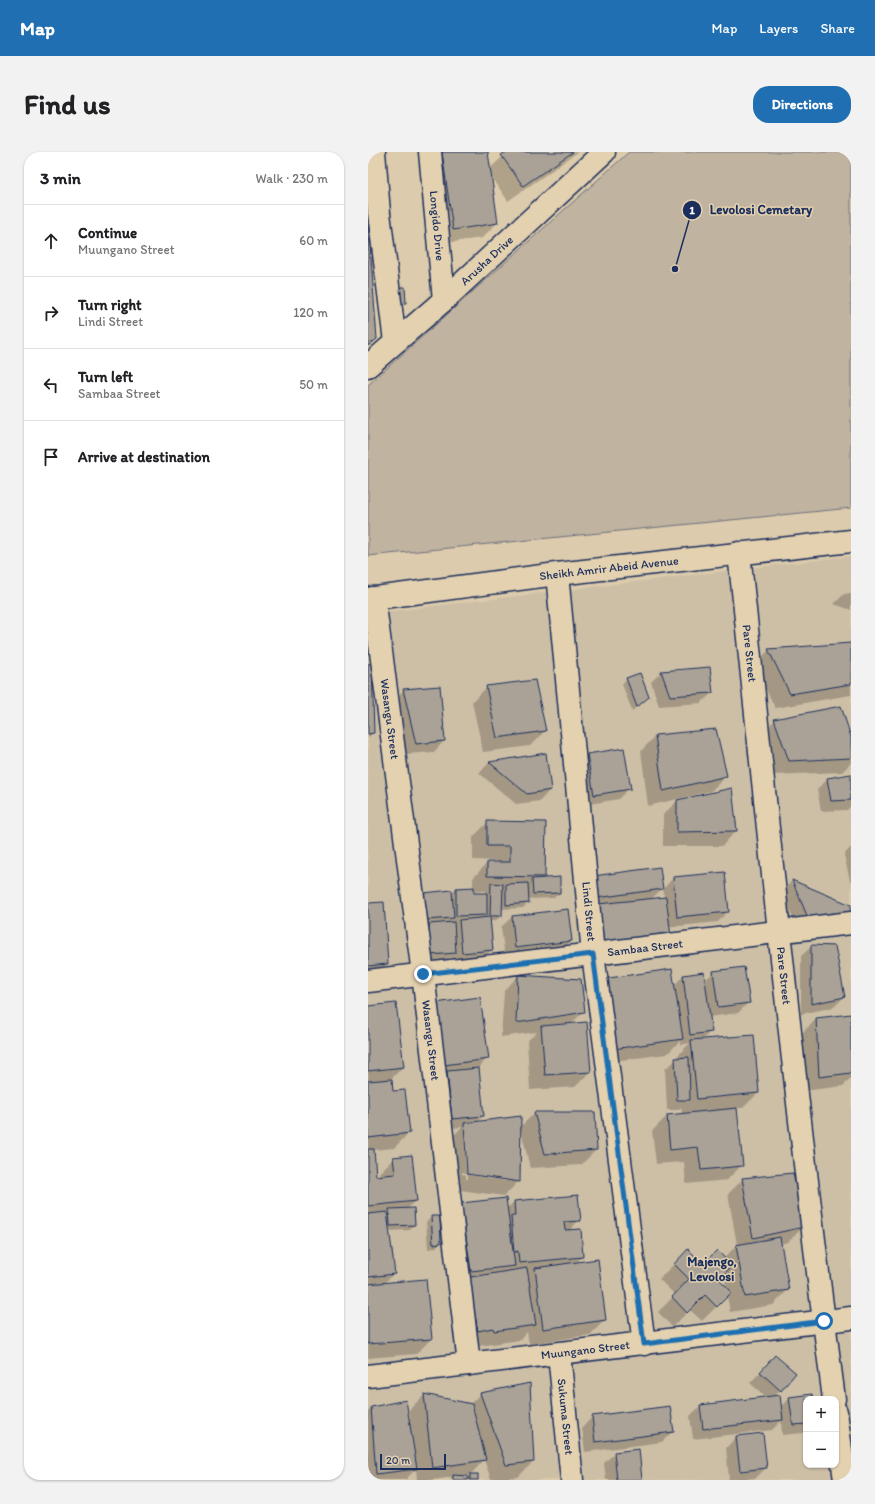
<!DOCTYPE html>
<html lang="en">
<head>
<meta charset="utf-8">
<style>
  body { margin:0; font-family:Itim,sans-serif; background:#f2f2f2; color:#202124 }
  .controls { position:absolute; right:12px; bottom:12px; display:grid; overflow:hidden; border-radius:8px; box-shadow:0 1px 3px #0004 }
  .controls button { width:36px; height:36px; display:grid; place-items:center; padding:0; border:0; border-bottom:1px solid #e0e0e0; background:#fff; color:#202124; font:20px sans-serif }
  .scale { position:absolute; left:12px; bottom:10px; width:66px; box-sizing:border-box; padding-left:4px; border:2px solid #1b2f5e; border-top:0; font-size:11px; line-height:14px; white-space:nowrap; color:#1b2f5e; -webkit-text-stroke:3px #e4d1af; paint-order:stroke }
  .stop { position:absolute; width:12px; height:12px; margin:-9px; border:3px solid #1f6fb2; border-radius:50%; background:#fff }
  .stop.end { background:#1f6fb2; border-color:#fff; box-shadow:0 1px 4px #0008 }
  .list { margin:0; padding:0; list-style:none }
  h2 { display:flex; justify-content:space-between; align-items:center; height:52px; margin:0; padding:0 16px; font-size:17px }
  h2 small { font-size:13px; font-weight:400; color:#757577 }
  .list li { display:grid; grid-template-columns:26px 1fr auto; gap:12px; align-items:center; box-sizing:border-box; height:72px; padding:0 16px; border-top:1px solid #e0e0e0 }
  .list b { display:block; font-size:15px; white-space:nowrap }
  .list p { margin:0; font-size:13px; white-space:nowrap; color:#757577 }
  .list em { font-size:13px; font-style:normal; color:#757577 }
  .icon { flex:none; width:22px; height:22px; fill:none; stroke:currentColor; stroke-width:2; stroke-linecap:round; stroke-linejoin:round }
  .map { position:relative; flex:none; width:483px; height:1328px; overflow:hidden; border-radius:16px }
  header { display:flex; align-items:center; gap:24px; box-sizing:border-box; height:56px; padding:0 20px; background:#1f6fb2; color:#fff }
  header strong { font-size:19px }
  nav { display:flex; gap:22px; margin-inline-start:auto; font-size:14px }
  .intro { display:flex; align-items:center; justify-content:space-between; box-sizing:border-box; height:96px; padding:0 24px }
  h1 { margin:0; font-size:28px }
  .button { padding:10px 18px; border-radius:16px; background:#1f6fb2; color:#fff; font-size:14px; font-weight:700 }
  main { display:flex; gap:24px; padding:0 24px }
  aside { flex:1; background:#fff; border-radius:16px; box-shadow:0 1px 3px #0004 }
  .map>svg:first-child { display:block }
  .built { fill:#cdbfa6; fill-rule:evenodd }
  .green { fill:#c0b3a0; stroke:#6e717f }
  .shadow { fill:#0003; fill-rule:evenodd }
  .building { fill:#aaa297; stroke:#1b2f5e }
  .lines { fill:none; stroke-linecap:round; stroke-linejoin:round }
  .minor-casing { stroke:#1b2f5e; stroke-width:25 }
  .minor { stroke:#e4d1af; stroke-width:22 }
  .route { stroke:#1f6fb2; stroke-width:5 }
  .labels { text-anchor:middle; stroke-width:3; stroke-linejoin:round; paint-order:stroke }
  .street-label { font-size:12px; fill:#1b2f5e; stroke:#e4d1af }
  .neighbourhood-label { font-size:13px; font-weight:bold; fill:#1b2f5e; stroke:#e4d1af }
  .leader { fill:none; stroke:#1b2f5e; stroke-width:1.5 }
  .callout-dot { fill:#1b2f5e; stroke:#e4d1af; stroke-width:1.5 }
  .mark-label { font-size:12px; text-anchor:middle; font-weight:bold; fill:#fff }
  .callout-label { font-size:13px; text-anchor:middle; font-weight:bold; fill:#1b2f5e; stroke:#e4d1af; stroke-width:3; stroke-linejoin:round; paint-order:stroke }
</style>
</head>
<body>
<header>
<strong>Map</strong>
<nav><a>Map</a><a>Layers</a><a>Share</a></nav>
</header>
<div class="intro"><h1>Find us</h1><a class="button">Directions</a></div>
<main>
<aside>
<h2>3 min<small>Walk · 230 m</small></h2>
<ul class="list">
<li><svg class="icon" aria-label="ahead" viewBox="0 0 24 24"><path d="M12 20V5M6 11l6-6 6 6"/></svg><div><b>Continue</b><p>Muungano Street</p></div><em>60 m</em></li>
<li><svg class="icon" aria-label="right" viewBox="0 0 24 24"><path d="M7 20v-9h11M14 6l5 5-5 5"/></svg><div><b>Turn right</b><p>Lindi Street</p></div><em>120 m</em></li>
<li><svg class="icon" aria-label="left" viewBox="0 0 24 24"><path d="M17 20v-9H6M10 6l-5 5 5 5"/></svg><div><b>Turn left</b><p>Sambaa Street</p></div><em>50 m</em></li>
<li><svg class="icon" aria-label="arrive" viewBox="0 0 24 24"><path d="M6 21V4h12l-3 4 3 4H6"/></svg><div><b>Arrive at destination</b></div></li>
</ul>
</aside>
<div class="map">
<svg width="483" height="1328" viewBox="0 0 483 1328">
  <rect width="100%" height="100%" fill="#dccbac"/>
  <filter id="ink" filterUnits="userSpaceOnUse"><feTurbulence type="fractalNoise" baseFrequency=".025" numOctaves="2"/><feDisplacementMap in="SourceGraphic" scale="8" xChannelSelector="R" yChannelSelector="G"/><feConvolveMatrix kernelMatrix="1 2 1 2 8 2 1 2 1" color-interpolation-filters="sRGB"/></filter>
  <g filter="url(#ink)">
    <path class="built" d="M483,404V1328H0V462ZM438,1247H468V1313H438Z"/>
    <polygon class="green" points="261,0 483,0 483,356 0,404 0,233"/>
    <g class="shadow">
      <polygon points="58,0 119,0 121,17 140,0 210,0 140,49 122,23 129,71 114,86 70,92"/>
      <polygon points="483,441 483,458 466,452 476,442"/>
      <polygon points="483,492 483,543 407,556 386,513 401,498"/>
      <polygon points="0,513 5,581 0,586"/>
      <polygon points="342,516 344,541 333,551 291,554 283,530 293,520"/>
      <polygon points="259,526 275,550 264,559 254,532"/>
      <polygon points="71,535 76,589 66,600 38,602 25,548 36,538"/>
      <polygon points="119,535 177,579 162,594 115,600 104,550"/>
      <polygon points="407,568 483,588 483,611 474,620 406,623 392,583"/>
      <polygon points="287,584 358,624 343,639 280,654 273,599"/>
      <polygon points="177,603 182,638 172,649 148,652 111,621 121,611"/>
      <polygon points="220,603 261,636 251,647 216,653 209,614"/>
      <polygon points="483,623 483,654 479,658 453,659 449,637 460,627"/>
      <polygon points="310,648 368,679 354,694 295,694 295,663"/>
      <path d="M120,670L176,724L173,727L191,741L186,746L160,747V751L155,756L133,757V764L127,769H121L124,798L113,808L84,811L83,805L76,811L52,813L47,778L88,737H105V726L119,711H128V709L105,708V685ZM105,738L118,739V742H105ZM60,781H62V808Z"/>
      <polygon points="483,695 483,733 476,703"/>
      <polygon points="305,726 360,759 350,770 301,775 219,806 215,735 294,737 283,747 296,746 295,737"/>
      <polygon points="424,729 483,754 483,768 429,776 414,740"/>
      <polygon points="15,751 19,812 5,827 0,827 0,752"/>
      <polygon points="200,758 203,789 193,799 137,806 133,775 144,765"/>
      <polygon points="444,794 476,845 466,855 433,862 433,804"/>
      <polygon points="346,820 380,851 370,861 341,865 343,879 334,888 390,941 375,956 368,956 374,1013 359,1028 318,1032 316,1010 288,1012 284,979 299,964 314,962 313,955 310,958 299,958 297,917 309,907 309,904 322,891 312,893 312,889 299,902 230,911 315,824 336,829"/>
      <polygon points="150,824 215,860 203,872 222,920 207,935 162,938 159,889 169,880 133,885 136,839"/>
      <polygon points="0,855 35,915 23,927 24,940 41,981 26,996 5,998 8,1025 11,1025 11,1021 26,1006 48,1048 39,1057 46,1073 41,1078 21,1079 26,1122 16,1131 63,1187 48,1202 0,1206"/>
      <polygon points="483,863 483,926 475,934 436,939 434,881 449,866"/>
      <path d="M53,867L120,906L110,916L115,964L108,971L152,975L167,961L228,998L213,1013L162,1016L153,978L151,1029L136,1044L84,1037L82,987L94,975L74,977ZM96,984H98L138,1027V1029L100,1023V1027H98V1023L94,1022V1020L98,1021Z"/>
      <path d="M375,1027L435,1075L420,1090L412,1092L420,1138L405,1153L362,1160L359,1144L334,1169L322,1158L304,1175L290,1160L307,1143L291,1127L320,1098L335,1113L356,1106L369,1093L360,1042ZM356,1121L358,1136L349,1127Z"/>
      <polygon points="146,1050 211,1068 201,1079 214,1105 208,1111 237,1168 222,1183 161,1192 159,1180 152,1188 111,1194 111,1190 95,1193 79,1067 94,1052 138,1057"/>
      <polygon points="64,1065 72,1091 67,1096 60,1097 58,1070"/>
      <polygon points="397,1215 412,1238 405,1245 412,1255 422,1246 444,1247 438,1247 438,1279 436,1281 414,1283 413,1269 404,1278 325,1287 322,1264 332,1254 399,1246 382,1231"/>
      <polygon points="161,1232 165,1310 150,1325 123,1327 116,1308 102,1323 99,1323 99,1327 102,1323 109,1323 109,1328 82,1328 84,1325 66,1328 49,1328 48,1317 37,1328 0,1328 0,1260 4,1256 42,1266 41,1258 56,1243 101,1253 112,1242"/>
      <polygon points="224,1265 305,1279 294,1290 217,1300 214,1276"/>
      <polygon points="394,1282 398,1316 388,1326 361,1328 358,1296 368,1285"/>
      <polygon points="247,1301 273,1328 238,1328 236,1311"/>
    </g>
    <g class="building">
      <polygon points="74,0 120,0 130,71 85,78"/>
      <polygon points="138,0 205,0 155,34 133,3"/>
      <polygon points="0,66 9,187 0,194"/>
      <polygon points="28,135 37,135 38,151 29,152"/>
      <polygon points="483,491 483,532 422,542 400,497"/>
      <polygon points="4,511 6,581 0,582 0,512"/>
      <polygon points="342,515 345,541 302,544 293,519"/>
      <polygon points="272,521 281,545 269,555 258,526"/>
      <polygon points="167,528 178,579 129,586 118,534"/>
      <polygon points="72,534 77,589 48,592 35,537"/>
      <polygon points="473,554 483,585 483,606 421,609 406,567"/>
      <polygon points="348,577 359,624 295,639 287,583"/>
      <polygon points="256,596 263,637 226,643 219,602"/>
      <polygon points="178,601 183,638 159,642 121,610"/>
      <polygon points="483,622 483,648 463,649 459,626"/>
      <polygon points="364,636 369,679 309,680 309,648"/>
      <polygon points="119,669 178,670 177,725 119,724 119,710 142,710 142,694 119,694"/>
      <polygon points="292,715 295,737 228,746 225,724"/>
      <polygon points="357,720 361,760 309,765 305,725"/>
      <polygon points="192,725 192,741 165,742 164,727"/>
      <polygon points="424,728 483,753 483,760 440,766"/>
      <polygon points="123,731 135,732 134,764 122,764"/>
      <polygon points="160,731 161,751 138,753 138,732"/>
      <polygon points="106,735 106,741 119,741 119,763 88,764 88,736"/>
      <polygon points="84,738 86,766 57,768 55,741"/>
      <polygon points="298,745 303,784 234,792 230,752"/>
      <polygon points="16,750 20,812 0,814 0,751"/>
      <polygon points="200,757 204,789 147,796 144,764"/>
      <polygon points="122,765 125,798 94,801 91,768"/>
      <polygon points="86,770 88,801 62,803 61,772"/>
      <polygon points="443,793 467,794 477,845 443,852"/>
      <polygon points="376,815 382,851 350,855 345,819"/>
      <polygon points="304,817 315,887 245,897 234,827"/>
      <polygon points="336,820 344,880 322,883 315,823"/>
      <polygon points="150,823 213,827 217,860 148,871"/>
      <polygon points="112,845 121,907 76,913 67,851"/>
      <polygon points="28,851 36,915 0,919 0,854"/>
      <polygon points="483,862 483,921 451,925 448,866"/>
      <polygon points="219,870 223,920 177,923 173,874"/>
      <polygon points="386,883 391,941 329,947 323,888"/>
      <polygon points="321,905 322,948 309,948 307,906"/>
      <polygon points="111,916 116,964 84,967 79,919"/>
      <polygon points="24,927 25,939 37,938 42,981 0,986 0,929"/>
      <polygon points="369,956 375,1014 333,1018 330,995 302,998 299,963"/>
      <polygon points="166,960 227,960 229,998 177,1002"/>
      <polygon points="153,964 152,1030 99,1022 96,971"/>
      <polygon points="0,997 6,997 8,1024 27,1022 25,1005 44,1003 49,1049 0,1054"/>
      <polygon points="425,1021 436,1075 385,1086 374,1026"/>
      <polygon points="210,1043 213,1069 196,1070 197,1078 213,1077 215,1105 151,1111 150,1099 146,1100 143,1064 147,1064 146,1049"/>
      <polygon points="138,1046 147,1114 103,1119 93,1051"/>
      <polygon points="46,1056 47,1073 22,1074 21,1057"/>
      <polygon points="19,1060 27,1122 0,1125 0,1062"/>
      <polygon points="63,1064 72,1064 73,1091 65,1092"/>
      <polygon points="412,1085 421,1138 377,1145 368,1093"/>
      <polygon points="320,1097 335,1112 349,1098 364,1114 351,1127 364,1140 349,1155 337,1143 319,1161 304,1145 321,1127 306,1112"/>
      <polygon points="230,1107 238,1168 175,1177 167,1116"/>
      <polygon points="159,1116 168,1173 126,1179 125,1176 110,1179 107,1163 103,1163 97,1126"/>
      <polygon points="58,1127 64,1187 0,1192 0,1132"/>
      <polygon points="407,1203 428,1221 413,1239 392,1220"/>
      <polygon points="162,1231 166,1310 138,1313 112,1241"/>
      <polygon points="56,1242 104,1252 118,1308 64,1316"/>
      <polygon points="444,1242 445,1247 438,1247 438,1272 425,1273 421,1245"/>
      <polygon points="412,1243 415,1268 335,1277 332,1253"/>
      <polygon points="38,1248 49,1317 8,1322 3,1255"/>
      <polygon points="302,1254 306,1280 227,1290 224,1264"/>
      <polygon points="395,1281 399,1316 372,1319 368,1284"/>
      <polygon points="271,1297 274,1328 249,1328 246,1300"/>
      <rect x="102" y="1322" width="8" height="6"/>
      <polygon points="85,1323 100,1324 100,1328 85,1328"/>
    </g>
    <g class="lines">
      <g class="minor-casing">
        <g id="minor">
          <polyline points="6,0 11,61 27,190"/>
          <path id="s1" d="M62,0L76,148"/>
          <path id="s2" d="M0,214L76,148L236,0"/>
          <path id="s3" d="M371,401C401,683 429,966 466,1247"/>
          <path id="s4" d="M189,422L225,802L276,1192"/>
          <path id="s5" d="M6,446L55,822L101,1212"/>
          <path id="s6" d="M0,447L189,422L483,389"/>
          <path id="s7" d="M0,829L483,771"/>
          <path id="s8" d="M191,1202L204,1328"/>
          <path id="s9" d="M0,1224L483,1166"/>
          <polyline points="468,1260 477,1328"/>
        </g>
      </g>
      <use href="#minor" class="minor"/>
    </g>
  </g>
  <g class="lines" filter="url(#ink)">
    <polyline class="route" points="55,822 225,802 276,1192 456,1169"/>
  </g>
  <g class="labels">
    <g class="street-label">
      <text dy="4" stroke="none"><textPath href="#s1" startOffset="74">Longido Drive</textPath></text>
      <text dy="4" stroke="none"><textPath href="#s2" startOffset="159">Arusha Drive</textPath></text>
      <text dy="4" stroke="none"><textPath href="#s6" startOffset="243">Sheikh Amrir Abeid Avenue</textPath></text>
      <text dy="4" stroke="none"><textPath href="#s3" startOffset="101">Pare Street</textPath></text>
      <text dy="4" stroke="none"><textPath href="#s5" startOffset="122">Wasangu Street</textPath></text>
      <text dy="4" stroke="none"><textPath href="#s4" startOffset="339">Lindi Street</textPath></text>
      <text dy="4" stroke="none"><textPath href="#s7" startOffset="279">Sambaa Street</textPath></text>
      <text dy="4" stroke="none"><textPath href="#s3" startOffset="425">Pare Street</textPath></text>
      <text dy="4" stroke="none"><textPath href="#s5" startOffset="446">Wasangu Street</textPath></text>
      <text dy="4" stroke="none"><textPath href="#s9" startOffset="219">Muungano Street</textPath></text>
      <text dy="4" stroke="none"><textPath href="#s8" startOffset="63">Sukuma Street</textPath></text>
    </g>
    <g class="neighbourhood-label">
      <text x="344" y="1114">Majengo,<tspan x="344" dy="15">Levolosi</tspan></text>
    </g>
  </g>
  <path class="leader" d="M307 117L324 58"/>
  <g class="callout-dot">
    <circle cx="307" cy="117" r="4"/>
    <circle cx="324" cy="58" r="10"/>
  </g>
  <g class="mark-label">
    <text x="324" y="62">1</text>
  </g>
  <g class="callout-label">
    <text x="393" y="62">Levolosi Cemetary</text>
  </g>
</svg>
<div class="controls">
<button>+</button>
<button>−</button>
</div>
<div class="scale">20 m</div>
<div class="stop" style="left:456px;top:1169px"></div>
<div class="stop end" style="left:55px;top:822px"></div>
</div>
</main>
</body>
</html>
